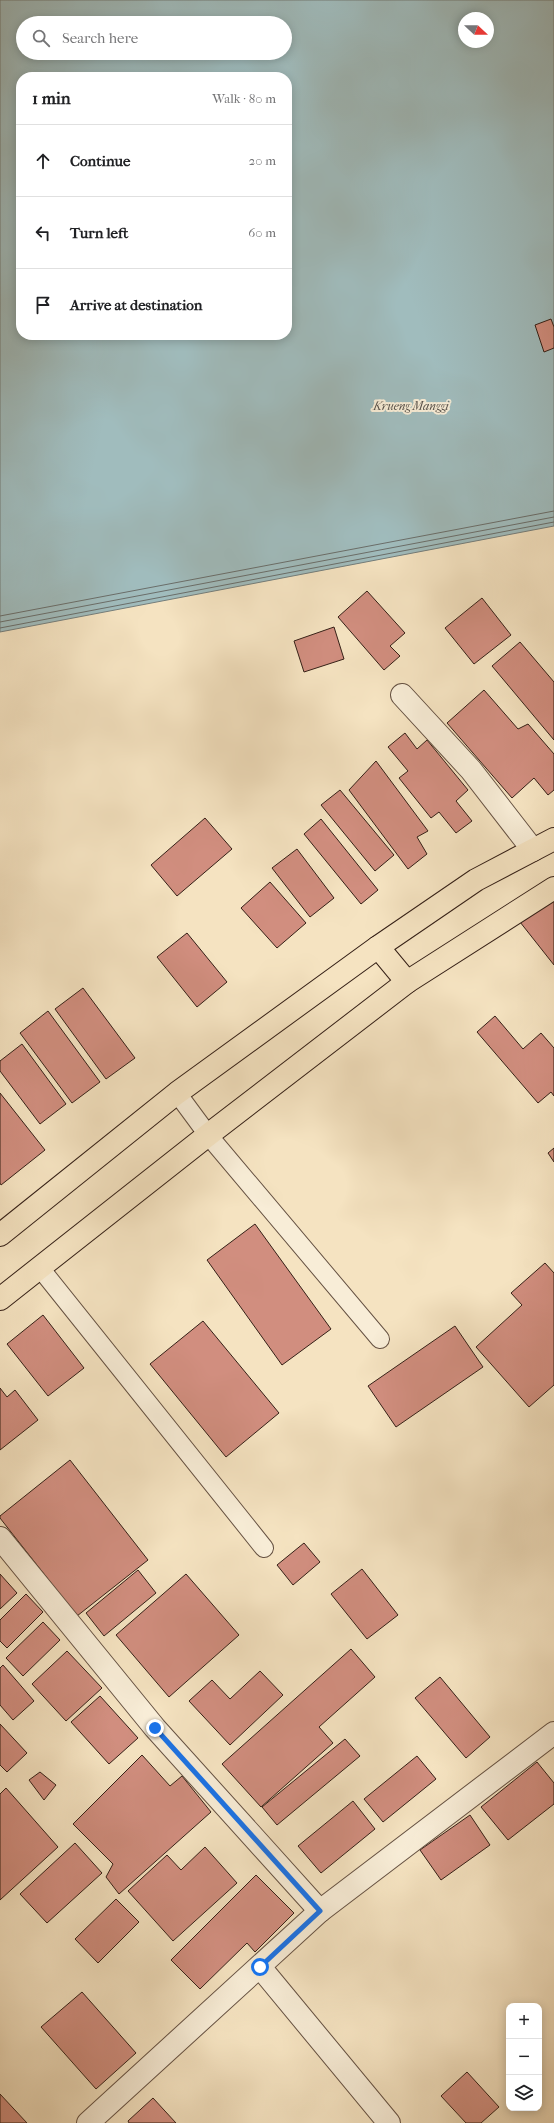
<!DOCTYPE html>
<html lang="en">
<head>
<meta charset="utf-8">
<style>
  body { margin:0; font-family:"IM FELL French Canon",serif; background:#f2f2f2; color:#202124 }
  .controls { position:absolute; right:12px; bottom:12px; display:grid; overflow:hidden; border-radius:8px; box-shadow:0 2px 10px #0003 }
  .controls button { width:36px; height:36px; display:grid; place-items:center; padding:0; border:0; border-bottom:1px solid #e0e0e0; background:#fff; color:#202124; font:20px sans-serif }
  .compass { position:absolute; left:458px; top:12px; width:36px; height:36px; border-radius:50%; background:#fff; box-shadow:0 2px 10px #0003; rotate:112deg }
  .stop { position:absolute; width:12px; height:12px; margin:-9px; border:3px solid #1a73e8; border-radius:50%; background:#fff }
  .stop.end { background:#1a73e8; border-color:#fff; box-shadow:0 1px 4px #0008 }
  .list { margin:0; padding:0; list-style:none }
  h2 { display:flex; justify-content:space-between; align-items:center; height:52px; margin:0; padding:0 16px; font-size:17px }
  h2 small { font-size:13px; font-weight:400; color:#757577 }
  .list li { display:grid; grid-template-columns:26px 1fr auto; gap:12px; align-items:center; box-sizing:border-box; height:72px; padding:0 16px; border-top:1px solid #e0e0e0 }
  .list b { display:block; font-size:15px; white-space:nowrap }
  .list em { font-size:13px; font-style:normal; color:#757577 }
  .icon { flex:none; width:22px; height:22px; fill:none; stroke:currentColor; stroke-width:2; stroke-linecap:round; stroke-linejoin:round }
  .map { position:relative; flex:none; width:554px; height:2123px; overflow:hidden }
  .search { position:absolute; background:#fff; box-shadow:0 2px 10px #0003; left:16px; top:16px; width:276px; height:44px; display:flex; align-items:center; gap:10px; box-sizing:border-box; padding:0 14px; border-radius:22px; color:#757577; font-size:15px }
  .panel { position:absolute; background:#fff; box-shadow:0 2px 10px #0003; left:16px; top:72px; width:276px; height:268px; border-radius:16px }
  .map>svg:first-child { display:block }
  .water { fill:#a0bcbd; stroke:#757e7b; fill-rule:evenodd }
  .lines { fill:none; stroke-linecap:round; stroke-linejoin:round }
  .shore { stroke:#6a6e6a; stroke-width:1 }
  .building { fill:#d18e7f; stroke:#352017 }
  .lane-casing { stroke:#655142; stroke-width:20 }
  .street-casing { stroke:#655142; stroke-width:24 }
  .highway-casing { stroke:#352017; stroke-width:24 }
  .lane { stroke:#f8edd7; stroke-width:18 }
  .street { stroke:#f8edd7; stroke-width:22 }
  .highway { stroke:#f5e3c1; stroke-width:22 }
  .route { stroke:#1a73e8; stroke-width:5 }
  .labels { text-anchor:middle; stroke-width:4; stroke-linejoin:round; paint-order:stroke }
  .water-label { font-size:12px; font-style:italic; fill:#554f49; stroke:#f8edd7 }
</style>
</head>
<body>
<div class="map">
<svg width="554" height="2123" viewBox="0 0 554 2123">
  <rect width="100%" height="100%" fill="#f5e3c1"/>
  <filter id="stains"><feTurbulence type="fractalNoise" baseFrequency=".005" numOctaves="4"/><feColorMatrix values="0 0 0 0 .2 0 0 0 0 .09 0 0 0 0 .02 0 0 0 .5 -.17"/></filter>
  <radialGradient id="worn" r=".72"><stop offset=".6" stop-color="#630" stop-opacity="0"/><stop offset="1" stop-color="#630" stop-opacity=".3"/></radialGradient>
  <path class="water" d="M0,0H554V526L0,632ZM464,18H488V42H464ZM23,23H285V53H23ZM21,77H287V335H21Z"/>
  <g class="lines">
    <g class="shore">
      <polyline points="0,616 554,511"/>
      <polyline points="0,622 554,517"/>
      <polyline points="0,628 554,522"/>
    </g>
  </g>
  <g class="building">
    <polygon points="551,319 554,327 554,348 544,352 535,325"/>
    <polygon points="367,591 405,633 390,646 400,656 384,670 338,617"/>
    <polygon points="482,598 511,635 474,664 445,628"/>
    <polygon points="334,627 344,659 304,672 294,641"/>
    <polygon points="520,642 554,682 554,740 492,666"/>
    <polygon points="484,690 518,729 528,724 554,754 554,790 548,795 534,778 512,798 447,723"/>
    <polygon points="405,733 417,749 427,740 468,790 456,801 472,821 456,833 439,812 431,818 399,778 408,771 388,747"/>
    <polygon points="376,761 428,831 417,837 427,854 408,869 349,790"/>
    <polygon points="340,790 394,855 375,871 321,805"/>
    <polygon points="205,818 232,849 177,896 151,865"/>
    <polygon points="321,819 378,890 361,904 304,834"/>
    <polygon points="297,849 334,898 310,917 272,868"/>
    <polygon points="270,882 306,923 277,948 241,908"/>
    <polygon points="554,895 554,965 520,922"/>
    <polygon points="187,933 227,982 197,1007 157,957"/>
    <polygon points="83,988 135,1058 106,1079 55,1009"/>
    <polygon points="48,1011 100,1082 72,1103 20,1033"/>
    <polygon points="495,1016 523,1049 541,1033 554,1048 554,1096 551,1092 538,1103 477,1032"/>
    <polygon points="22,1044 66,1104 40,1124 0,1071 0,1061"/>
    <polygon points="0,1093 45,1150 1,1185 0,1183"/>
    <polygon points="554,1148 554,1162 548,1153"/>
    <polygon points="255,1224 331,1329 282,1365 207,1260"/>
    <polygon points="545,1263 554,1273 554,1385 529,1407 476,1347 522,1305 511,1293"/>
    <polygon points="43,1315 84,1368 48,1396 7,1344"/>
    <polygon points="203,1321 279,1413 226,1457 150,1364"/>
    <polygon points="455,1326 483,1367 396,1427 368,1386"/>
    <polygon points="0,1388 7,1397 15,1390 38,1420 0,1450"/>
    <polygon points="70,1460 148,1560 77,1616 0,1518 0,1516"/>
    <polygon points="304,1543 320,1562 293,1585 277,1565"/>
    <polygon points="362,1569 398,1615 367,1639 331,1594"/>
    <polygon points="138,1570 156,1593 104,1636 86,1613"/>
    <polygon points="0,1574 17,1593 0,1609"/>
    <polygon points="186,1574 239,1635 169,1697 116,1635"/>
    <polygon points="26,1594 43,1612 7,1648 0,1641 0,1620"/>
    <polygon points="43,1622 60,1640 23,1676 6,1658"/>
    <polygon points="351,1649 375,1677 319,1727 333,1743 261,1807 222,1764"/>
    <polygon points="67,1651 102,1688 66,1721 32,1684"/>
    <polygon points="3,1665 34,1701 13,1720 0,1705 0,1668"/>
    <polygon points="260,1671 283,1695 230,1745 189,1701 212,1680 230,1699"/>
    <polygon points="440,1677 490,1737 466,1758 415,1698"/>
    <polygon points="100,1696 138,1738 109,1764 71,1722"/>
    <polygon points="0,1724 27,1753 7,1772 0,1765"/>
    <polygon points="345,1739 360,1756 277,1825 262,1807"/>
    <polygon points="142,1755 170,1786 182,1776 211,1812 119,1894 106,1877 113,1864 73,1824"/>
    <polygon points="417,1756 436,1779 383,1822 364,1799"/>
    <polygon points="537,1762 554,1783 554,1804 508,1840 481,1807"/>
    <polygon points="40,1772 56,1785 44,1800 29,1780"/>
    <polygon points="6,1788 58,1847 0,1900 0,1794"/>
    <polygon points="353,1801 375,1829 321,1873 298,1846"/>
    <polygon points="470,1815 490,1845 441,1880 420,1850"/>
    <polygon points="75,1843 102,1873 47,1923 20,1894"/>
    <polygon points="205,1847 237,1883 173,1941 128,1891 167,1855 181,1870"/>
    <polygon points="256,1875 294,1913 255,1952 247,1943 200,1989 171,1960"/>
    <polygon points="116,1899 139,1922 98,1963 75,1939"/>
    <polygon points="82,1992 136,2053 96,2089 41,2027"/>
    <polygon points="467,2072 499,2107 481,2123 466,2123 441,2096"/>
    <polygon points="0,2094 27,2123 0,2123"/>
    <polygon points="153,2098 176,2123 129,2123 128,2121"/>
  </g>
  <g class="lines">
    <g class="lane-casing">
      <g id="lane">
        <polyline points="177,1093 208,1135 380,1339"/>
        <polyline points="40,1268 264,1548"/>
      </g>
    </g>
    <g class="street-casing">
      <g id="street">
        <polyline points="402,695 471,770 533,850"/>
        <polyline points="0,1538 155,1728 320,1911"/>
        <polyline points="260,1967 389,2123"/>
        <polyline points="88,2123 320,1911 554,1733"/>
      </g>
    </g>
    <g class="highway-casing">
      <g id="highway">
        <polyline points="378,947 407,982"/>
        <polyline points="0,1235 177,1093 378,947 476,880 554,839"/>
        <polyline points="0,1299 208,1135 407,982 554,888"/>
      </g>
    </g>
    <use href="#lane" class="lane"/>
    <use href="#street" class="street"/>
    <use href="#highway" class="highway"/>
  </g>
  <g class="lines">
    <polyline class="route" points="155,1728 320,1911 260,1967"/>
  </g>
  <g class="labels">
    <g class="water-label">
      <text x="411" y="410">Krueng Manggi</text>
    </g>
  </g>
  <rect width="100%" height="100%" filter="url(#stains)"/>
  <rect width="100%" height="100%" fill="url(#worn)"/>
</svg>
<div class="controls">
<button>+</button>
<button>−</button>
<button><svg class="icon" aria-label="layers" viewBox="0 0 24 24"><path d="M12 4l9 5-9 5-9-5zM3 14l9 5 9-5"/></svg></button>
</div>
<svg class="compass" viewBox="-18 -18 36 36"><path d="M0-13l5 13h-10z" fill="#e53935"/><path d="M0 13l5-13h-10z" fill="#757577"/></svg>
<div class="stop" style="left:260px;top:1967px"></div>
<div class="stop end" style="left:155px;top:1728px"></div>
<div class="search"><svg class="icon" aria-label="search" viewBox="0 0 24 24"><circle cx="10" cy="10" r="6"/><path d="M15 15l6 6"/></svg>Search here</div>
<section class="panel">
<h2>1 min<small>Walk · 80 m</small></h2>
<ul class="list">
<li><svg class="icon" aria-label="ahead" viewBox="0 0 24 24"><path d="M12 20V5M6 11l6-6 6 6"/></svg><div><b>Continue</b></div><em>20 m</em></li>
<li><svg class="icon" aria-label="left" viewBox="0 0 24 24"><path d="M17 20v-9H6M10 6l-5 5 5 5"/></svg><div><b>Turn left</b></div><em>60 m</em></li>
<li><svg class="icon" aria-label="arrive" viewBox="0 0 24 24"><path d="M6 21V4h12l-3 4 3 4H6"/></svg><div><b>Arrive at destination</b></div></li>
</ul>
</section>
</div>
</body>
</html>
